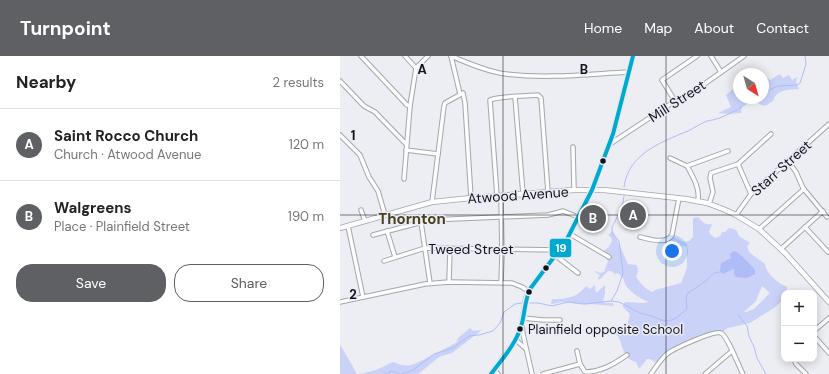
<!DOCTYPE html>
<html lang="en">
<head>
<meta charset="utf-8">
<style>
  body { margin:0; font-family:"DM Sans",sans-serif; background:#f2f2f2; color:#222 }
  .controls { position:absolute; right:12px; bottom:12px; display:grid; overflow:hidden; border-radius:8px; box-shadow:0 2px 10px #0003 }
  .controls button { width:36px; height:36px; display:grid; place-items:center; padding:0; border:0; border-bottom:1px solid #e0e0e0; background:#fff; color:#222; font:20px sans-serif }
  .compass { position:absolute; left:393px; top:12px; width:36px; height:36px; border-radius:50%; background:#fff; box-shadow:0 2px 10px #0003; rotate:143deg }
  .you { position:absolute; left:332px; top:195px; width:14px; height:14px; margin:-10px; border:3px solid #fff; border-radius:50%; background:#1a73e8; box-shadow:0 0 0 6px #1a73e833 }
  .badge { display:grid; place-items:center; width:26px; height:26px; border-radius:50%; background:#5e6064; color:#fff; font-size:13px; font-weight:700 }
  .pin { position:absolute; translate:-50% -50%; border:2px solid #fff; box-shadow:0 1px 4px #0006 }
  .list { margin:0; padding:0; list-style:none }
  h2 { display:flex; justify-content:space-between; align-items:center; height:52px; margin:0; padding:0 16px; font-size:17px }
  h2 small { font-size:13px; font-weight:400; color:#767676 }
  .list li { display:grid; grid-template-columns:26px 1fr auto; gap:12px; align-items:center; box-sizing:border-box; height:72px; padding:0 16px; border-top:1px solid #e0e0e0 }
  .list b { display:block; font-size:15px; white-space:nowrap }
  .list p { margin:0; font-size:13px; white-space:nowrap; color:#767676 }
  .list em { font-size:13px; font-style:normal; color:#767676 }
  .actions { display:flex; gap:8px; padding:12px 16px }
  .actions a { flex:1; padding:9px 0; border:1px solid #5e6064; border-radius:16px; text-align:center; font-size:14px; color:#5e6064 }
  .actions .main { background:#5e6064; color:#fff }
  .map { position:relative; flex:none; width:489px; height:318px; overflow:hidden }
  header { display:flex; align-items:center; gap:24px; box-sizing:border-box; height:56px; padding:0 20px; background:#5e6064; color:#fff }
  header strong { font-size:19px }
  nav { display:flex; gap:22px; margin-inline-start:auto; font-size:14px }
  main { display:flex }
  aside { flex:1; background:#fff }
  .map>svg:first-child { display:block }
  .green { fill:#cad2f8; fill-rule:evenodd }
  .water { fill:#b0bcf7 }
  .lines { fill:none; stroke-linecap:round; stroke-linejoin:round }
  .stream { stroke:#b0bcf7; stroke-width:1 }
  .minor-casing { stroke:#a4a6ab; stroke-width:5.5 }
  .major-casing { stroke:#a4a6ab; stroke-width:6 }
  .minor { stroke:#fcfcfd; stroke-width:3.5 }
  .major { stroke:#fcfcfd; stroke-width:4.5 }
  .bus-1-casing { stroke:#e9ecf8; stroke-width:7 }
  .bus-1 { stroke:#00a9ce; stroke-width:4 }
  .grid { fill:none; stroke:#121316; stroke-width:1; stroke-opacity:0.55 }
  .bus-dot { fill:#121316; stroke:#e9ecf8; stroke-width:1.5 }
  .labels { text-anchor:middle; stroke-width:3; stroke-linejoin:round; paint-order:stroke }
  .bus-label { font-size:13px; fill:#121316; stroke:#e9ecf8; text-anchor:start }
  .street-label { font-size:14px; fill:#121316; stroke:#e9ecf8 }
  .neighbourhood-label { font-size:15px; font-weight:bold; fill:#493e15; stroke:#e9ecf8 }
  .grid-label { font-size:13px; text-anchor:middle; font-weight:bold; fill:#121316; stroke:#e9ecf8; stroke-width:3; stroke-linejoin:round; paint-order:stroke }
  .line-badge { stroke:#e9ecf8; stroke-width:1.5 }
  .badge-label { font-size:11px; text-anchor:middle; font-weight:bold; fill:#fff }
</style>
</head>
<body>
<header>
<strong>Turnpoint</strong>
<nav><a>Home</a><a>Map</a><a>About</a><a>Contact</a></nav>
</header>
<main>
<aside>
<h2>Nearby<small>2 results</small></h2>
<ul class="list">
<li><span class="badge">A</span><div><b>Saint Rocco Church</b><p>Church · Atwood Avenue</p></div><em>120 m</em></li>
<li><span class="badge">B</span><div><b>Walgreens</b><p>Place · Plainfield Street</p></div><em>190 m</em></li>
</ul>
<div class="actions"><a class="main">Save</a><a>Share</a></div>
</aside>
<div class="map">
<svg width="489" height="318" viewBox="0 0 489 318">
  <rect width="100%" height="100%" fill="#eceef4"/>
  <g class="green">
    <path d="M440,18L443,22L449,19L452,24L457,21L456,26L459,33C448,34 437,33 433,45L425,50C413,46 414,42 402,50L401,57L389,58L378,57L391,51L386,39L395,31L399,35V42H423V26L428,22L430,24Z"/>
    <path d="M358,161C362,165 365,170 372,168L369,176L371,179L375,182L380,180L382,176H385L389,172L394,173L397,175L399,180L410,187L407,190L409,196L425,208C426,218 438,227 447,231V237H444V243L434,252L410,267L388,272L381,277H376L335,293L319,308L310,303H307L299,313L296,306C283,303 283,290 278,280L273,277L287,270L290,258L283,251L284,247L286,246L303,247L309,246C301,243 293,238 288,232C282,226 287,223 277,217L275,218L271,215H268L259,224L258,222L260,219L255,216L256,215L260,217L264,216L268,205L261,197L269,191L272,185L271,181L268,179L273,175L288,208L296,209C299,213 298,216 296,221C300,227 306,234 313,236L315,234L341,227L347,212V191L344,190L334,189L329,183L332,180L343,186L349,185L353,181V162ZM422,230L430,237L414,253L406,256H404L416,245Z"/>
    <path d="M255,229L256,237L265,229V237L263,245L265,247H273L274,250L250,248C242,250 233,246 224,246C220,246 215,248 211,248L212,243C226,243 237,242 246,230L250,233Z"/>
    <path d="M130,272L133,275L142,274L112,297L99,301L78,318H19L36,314L53,306C60,309 66,311 74,308C78,307 79,305 83,304L112,289L117,286L118,282Z"/>
    <polygon points="0,290 1,290 17,318 0,318"/>
  </g>
  <path class="water" d="M394,195C399,196 411,209 415,214V218L407,222L396,221L394,218V214L393,213L383,218L380,216L381,207L391,202L390,198Z"/>
  <g class="lines">
    <g class="stream">
      <polyline points="423,37 438,30 457,29 460,27 466,8 465,0"/>
      <path d="M284,131C288,98 321,86 348,75C354,72 360,68 367,65C384,63 400,52 415,42"/>
      <polyline points="271,245 277,235 283,217 279,185 272,177 272,171 282,152 284,140"/>
      <polyline points="188,247 198,247 212,250 228,246 244,248 271,245 279,246 300,257 311,260 321,264 329,265 336,262 347,253 346,241 348,237 366,225 374,217 380,216"/>
      <polyline points="398,259 407,270 409,280 414,291 417,302 426,318"/>
      <polyline points="45,318 52,315 60,318"/>
      <polyline points="62,318 73,314 94,298 113,292 129,280 139,279 153,275 160,267 164,256 175,248 182,247"/>
    </g>
    <g class="minor-casing">
      <g id="minor">
        <polyline points="21,0 67,49 70,50"/>
        <polyline points="65,0 76,12"/>
        <path d="M111,0C128,7 148,16 166,18C207,23 249,18 289,16"/>
        <polyline points="111,0 120,38"/>
        <polyline points="371,0 381,16"/>
        <polyline points="76,12 88,0"/>
        <polyline points="0,25 24,50 35,56 66,88"/>
        <polyline points="175,41 183,138"/>
        <polyline points="335,45 322,24 357,0"/>
        <polyline points="0,79 20,99 29,121 38,135 45,159"/>
        <polyline points="270,88 335,45 356,34 404,0"/>
        <polyline points="233,91 234,134"/>
        <polyline points="66,94 98,98"/>
        <polyline points="330,102 347,110 388,95"/>
        <polyline points="448,105 456,116 463,132 487,161"/>
        <polyline points="398,108 411,138"/>
        <path d="M347,110C353,121 360,132 358,145"/>
        <polyline points="64,123 70,50 76,12"/>
        <path d="M157,140L150,44C158,40 187,40 198,39L201,42L208,136"/>
        <polyline points="161,140 162,200 161,226"/>
        <polyline points="92,146 104,50 105,47 123,37 125,47 131,142"/>
        <polyline points="369,148 373,136 370,122 371,117 398,108 431,78"/>
        <polyline points="21,154 25,165"/>
        <polyline points="396,159 411,138 489,68"/>
        <polyline points="81,166 90,227"/>
        <polyline points="8,170 23,241"/>
        <polyline points="465,171 488,196"/>
        <polyline points="419,173 464,133"/>
        <polyline points="47,175 55,201"/>
        <polyline points="230,178 269,201"/>
        <polyline points="33,179 90,164 208,159 223,155 238,161"/>
        <path d="M300,181C309,183 326,189 332,179L339,142"/>
        <polyline points="441,193 483,155"/>
        <polyline points="216,200 238,217"/>
        <polyline points="44,205 85,192 220,194"/>
        <polyline points="109,226 110,193"/>
        <polyline points="0,246 85,228 109,226 172,227 182,231 188,235"/>
        <polyline points="183,262 203,264 220,264"/>
        <polyline points="182,268 183,278 192,318"/>
        <polyline points="474,275 489,262"/>
        <polyline points="474,280 489,297"/>
        <polyline points="176,284 186,293"/>
        <path d="M237,295L240,308L245,316C261,316 274,308 287,299"/>
        <polyline points="454,303 456,308 466,318"/>
        <polyline points="154,314 158,318"/>
        <polyline points="203,318 240,308"/>
        <path d="M311,318C316,311 320,304 327,298C333,293 374,274 381,277C387,279 399,311 403,318"/>
        <polyline points="365,318 392,295"/>
      </g>
    </g>
    <g class="major-casing">
      <g id="major">
        <polyline points="0,172 92,146 131,142 234,134 264,134 346,143 367,147 383,153 396,159 419,173 446,198 489,246"/>
        <polyline points="151,318 176,284 182,267 186,242 190,233 226,185 252,134 273,78 293,0"/>
      </g>
    </g>
    <use href="#minor" class="minor"/>
    <use href="#major" class="major"/>
    <g class="bus-1-casing">
      <path id="bus-1" d="M151,318C163,302 177,287 182,267C185,255 185,244 190,233L226,185L252,134L273,78L293,0"/>
    </g>
    <use href="#bus-1" class="bus-1"/>
  </g>
  <path class="grid" d="M163,0V318M326,0V318M0,159H489"/>
  <g class="bus-dot">
    <circle cx="263" cy="105" r="3.5"/>
    <circle cx="206" cy="212" r="3.5"/>
    <circle cx="189" cy="236" r="3.5"/>
    <circle cx="180" cy="273" r="3.5"/>
  </g>
  <g class="labels">
    <g class="bus-label">
      <text x="188" y="278">Plainfield opposite School</text>
    </g>
    <g class="street-label">
      <text transform="translate(337 45) rotate(-33)" y="5">Mill Street</text>
      <text transform="translate(441 112) rotate(-42)" y="5">Starr Street</text>
      <text transform="translate(178 139) rotate(-4)" y="5">Atwood Avenue</text>
      <text x="131" y="198">Tweed Street</text>
    </g>
    <g class="neighbourhood-label">
      <text x="72" y="168">Thornton</text>
    </g>
  </g>
  <g class="grid-label">
    <text x="82" y="18">A</text>
    <text x="244" y="18">B</text>
    <text x="13" y="84">1</text>
    <text x="13" y="243">2</text>
  </g>
  <rect class="line-badge" x="209" y="182" width="23" height="20" rx="4" fill="#00a9ce"/>
  <g class="badge-label">
    <text x="221" y="196">19</text>
  </g>
</svg>
<div class="controls">
<button>+</button>
<button>−</button>
</div>
<svg class="compass" viewBox="-18 -18 36 36"><path d="M0-13l5 13h-10z" fill="#e53935"/><path d="M0 13l5-13h-10z" fill="#767676"/></svg>
<div class="you"></div>
<div class="pin badge" style="left:293px;top:159px">A</div>
<div class="pin badge" style="left:253px;top:162px">B</div>
</div>
</main>
</body>
</html>
